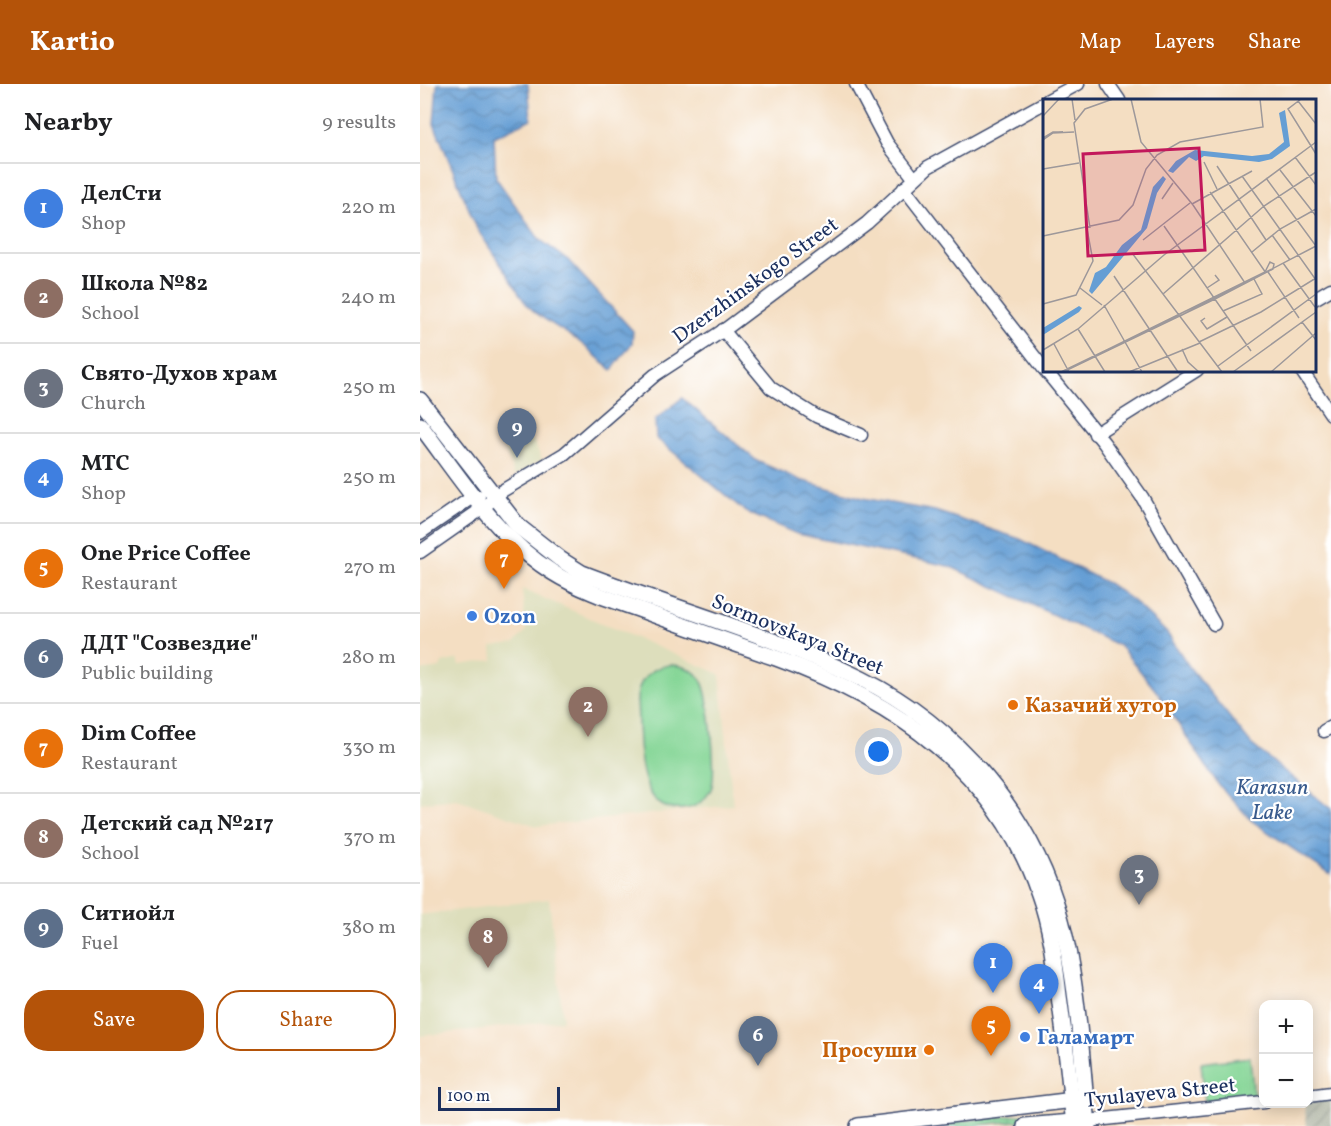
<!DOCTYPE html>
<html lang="en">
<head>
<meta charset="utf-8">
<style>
  body { margin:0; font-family:Vollkorn,serif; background:#f2f2f2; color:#202124 }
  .controls { position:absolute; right:18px; bottom:18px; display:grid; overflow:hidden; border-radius:12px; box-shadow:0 3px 15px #0003 }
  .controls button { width:54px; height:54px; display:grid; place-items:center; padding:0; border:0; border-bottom:2px solid #e0e0e0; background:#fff; color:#202124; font:30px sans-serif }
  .scale { position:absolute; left:18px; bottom:15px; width:122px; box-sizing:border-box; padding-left:6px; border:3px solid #1b2f5e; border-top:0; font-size:16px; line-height:21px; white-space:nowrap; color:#1b2f5e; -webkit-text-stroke:4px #fff; paint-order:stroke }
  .you { position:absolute; left:459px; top:668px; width:21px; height:21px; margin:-15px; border:4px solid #fff; border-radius:50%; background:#1a73e8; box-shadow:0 0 0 9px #1a73e833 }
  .badge { display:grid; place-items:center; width:39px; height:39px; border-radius:50%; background:#b45309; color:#fff; font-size:20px; font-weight:700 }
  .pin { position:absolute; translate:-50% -50px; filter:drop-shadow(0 2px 3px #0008) }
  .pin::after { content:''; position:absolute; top:32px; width:21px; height:18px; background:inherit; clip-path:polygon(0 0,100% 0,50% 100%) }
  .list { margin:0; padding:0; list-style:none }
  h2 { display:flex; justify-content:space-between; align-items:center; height:78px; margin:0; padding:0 24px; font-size:26px }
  h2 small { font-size:20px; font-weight:400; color:#757577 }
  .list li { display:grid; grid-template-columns:39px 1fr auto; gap:18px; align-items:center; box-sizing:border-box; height:90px; padding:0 24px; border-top:2px solid #e0e0e0 }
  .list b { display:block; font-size:22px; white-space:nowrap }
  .list p { margin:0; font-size:20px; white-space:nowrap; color:#757577 }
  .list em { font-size:20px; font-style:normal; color:#757577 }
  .actions { display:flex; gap:12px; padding:18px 24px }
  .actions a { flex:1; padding:14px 0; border:2px solid #b45309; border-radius:24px; text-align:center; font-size:21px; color:#b45309 }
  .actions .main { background:#b45309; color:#fff }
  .map { position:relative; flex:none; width:911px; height:1042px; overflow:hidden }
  header { display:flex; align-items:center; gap:36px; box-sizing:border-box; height:84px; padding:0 30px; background:#b45309; color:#fff }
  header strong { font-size:28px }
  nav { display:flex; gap:33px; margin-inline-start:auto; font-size:21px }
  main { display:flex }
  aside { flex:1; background:#fff }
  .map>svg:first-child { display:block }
  .built { fill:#dddebc }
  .industrial { fill:url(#industrial-furrows) }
  .grass { fill:url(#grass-dots); stroke:#50827a; stroke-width:1.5 }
  .pitch { fill:#85d696; stroke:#50827a; stroke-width:1.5 }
  .water { fill:url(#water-waves); stroke:#406699; stroke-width:1.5 }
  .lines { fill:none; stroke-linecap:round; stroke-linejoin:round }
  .minor-casing { stroke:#3c496d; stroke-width:15 }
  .major-casing { stroke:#3c496d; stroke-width:18 }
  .minor { stroke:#fff; stroke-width:12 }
  .major { stroke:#fff; stroke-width:15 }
  .shop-dot { fill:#3f7fe0; stroke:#fff; stroke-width:2 }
  .food-dot { fill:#e8710a; stroke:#fff; stroke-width:2 }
  .labels { text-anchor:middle; stroke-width:4.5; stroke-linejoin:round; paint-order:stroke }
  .street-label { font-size:21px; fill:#1b2f5e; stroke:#fff }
  .shop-label { font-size:21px; font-weight:bold; fill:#366cbe; stroke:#fff; text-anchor:start }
  .food-label { font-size:21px; font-weight:bold; fill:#c56008; stroke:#fff; text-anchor:start }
  .water-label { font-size:22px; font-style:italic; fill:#395b8d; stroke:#fff }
  .inset-road { fill:none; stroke:#9d989a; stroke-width:1.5 }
  .view { fill:#c2185b; fill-opacity:0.15; stroke:#c2185b; stroke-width:3 }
  .inset-edge { fill:none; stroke:#1b2f5e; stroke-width:3 }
</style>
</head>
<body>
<header>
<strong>Kartio</strong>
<nav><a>Map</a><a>Layers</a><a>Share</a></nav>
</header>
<main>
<aside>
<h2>Nearby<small>9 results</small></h2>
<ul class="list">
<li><span class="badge" style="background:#3f7fe0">1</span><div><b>ДелСти</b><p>Shop</p></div><em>220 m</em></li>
<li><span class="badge" style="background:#8d6e63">2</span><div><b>Школа №82</b><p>School</p></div><em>240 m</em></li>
<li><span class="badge" style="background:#6b7280">3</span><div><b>Свято-Духов храм</b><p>Church</p></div><em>250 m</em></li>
<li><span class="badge" style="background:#3f7fe0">4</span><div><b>МТС</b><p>Shop</p></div><em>250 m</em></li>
<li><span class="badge" style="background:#e8710a">5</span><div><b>One Price Coffee</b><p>Restaurant</p></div><em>270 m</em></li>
<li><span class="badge" style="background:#5c6f8a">6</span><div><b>ДДТ &quot;Созвездие&quot;</b><p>Public building</p></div><em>280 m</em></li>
<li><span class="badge" style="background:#e8710a">7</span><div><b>Dim Coffee</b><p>Restaurant</p></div><em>330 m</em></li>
<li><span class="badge" style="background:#8d6e63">8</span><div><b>Детский сад №217</b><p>School</p></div><em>370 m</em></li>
<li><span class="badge" style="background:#5c6f8a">9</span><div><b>Ситиойл</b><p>Fuel</p></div><em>380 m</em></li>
</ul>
<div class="actions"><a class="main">Save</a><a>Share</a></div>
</aside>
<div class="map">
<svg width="911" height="1042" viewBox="0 0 911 1042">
  <defs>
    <pattern id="industrial-furrows" width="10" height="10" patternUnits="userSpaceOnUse" patternTransform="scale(1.5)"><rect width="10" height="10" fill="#c2c6b9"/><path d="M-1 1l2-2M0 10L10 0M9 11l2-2" fill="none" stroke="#a6aaa1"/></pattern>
    <pattern id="grass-dots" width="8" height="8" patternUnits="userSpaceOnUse" patternTransform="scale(1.5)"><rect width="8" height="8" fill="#85d696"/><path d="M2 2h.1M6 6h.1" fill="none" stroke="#72b884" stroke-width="1.8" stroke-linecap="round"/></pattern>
    <pattern id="water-waves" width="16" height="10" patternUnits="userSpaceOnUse" patternTransform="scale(1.5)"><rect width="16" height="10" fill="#659ed4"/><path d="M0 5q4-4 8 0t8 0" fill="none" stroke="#5281af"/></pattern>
  </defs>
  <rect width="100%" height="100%" fill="#fff"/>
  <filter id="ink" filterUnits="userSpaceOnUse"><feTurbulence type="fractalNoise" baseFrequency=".0167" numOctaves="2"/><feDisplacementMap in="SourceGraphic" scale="12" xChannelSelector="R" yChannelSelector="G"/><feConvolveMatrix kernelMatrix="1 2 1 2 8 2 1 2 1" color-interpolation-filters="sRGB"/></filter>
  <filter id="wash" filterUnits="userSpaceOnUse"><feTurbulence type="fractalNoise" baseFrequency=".008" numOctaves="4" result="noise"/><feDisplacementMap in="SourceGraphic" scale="24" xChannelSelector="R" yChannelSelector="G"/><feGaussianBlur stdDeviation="1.35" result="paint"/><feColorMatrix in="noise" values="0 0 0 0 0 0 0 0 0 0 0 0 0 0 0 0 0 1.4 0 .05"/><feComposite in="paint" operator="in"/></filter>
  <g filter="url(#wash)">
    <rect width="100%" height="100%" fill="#f4dec2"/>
    <g class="built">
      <polygon points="103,347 114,358 122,376 94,392 83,357"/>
      <polygon points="102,505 300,590 313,721 117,742 37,715 0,719 0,587 20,584 22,579 38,575 40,581 73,576 72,563 94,560 106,547"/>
      <polygon points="129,815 143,936 0,952 0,831"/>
    </g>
    <polygon class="industrial" points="911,1013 911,1042 887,1042 884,1020 888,1020 889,1015"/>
    <polygon class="grass" points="627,1028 630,1031 626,1034 548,1042 498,1042"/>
    <g class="pitch">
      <path d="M250,581C263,581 274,585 281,596C290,610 297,690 291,705C286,716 275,724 263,725C213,731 220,650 217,617C217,597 230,583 250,581Z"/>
      <polygon points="830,973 834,1012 785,1018 781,979"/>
    </g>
    <g class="water">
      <path d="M17,0H108L111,35L74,53L76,94L119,155L148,176L213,247L212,259L192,286C180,276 169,265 157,256C137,241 107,230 97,205L57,145L14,40Z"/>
      <polygon points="262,314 337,377 380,396 443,414 515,427 600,455 689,500 712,516 747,549 770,584 831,660 911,725 911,791 832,737 798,700 737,608 700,562 529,482 377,450 326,428 236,354 235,336"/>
    </g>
  </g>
  <g filter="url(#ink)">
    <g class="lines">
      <g class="minor-casing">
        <g id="minor">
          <polyline points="436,0 467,59 494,94"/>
          <polyline points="688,0 699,16"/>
          <polyline points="628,16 658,0"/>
          <polyline points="484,104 624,285"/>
          <polyline points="894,215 911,205"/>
          <polyline points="303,246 351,304 396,332 441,351"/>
          <polyline points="625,286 684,359 722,413 794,540"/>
          <polyline points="881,286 911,330"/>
          <polyline points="675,350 777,286"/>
          <polyline points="0,449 54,412 59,412"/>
          <polyline points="0,468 63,424 82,407 144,370 235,291 307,244 447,139 508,83 624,19"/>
          <polyline points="904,647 911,643"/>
          <polyline points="888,1012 911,1009"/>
          <polyline points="667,1037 844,1018"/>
        </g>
      </g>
      <g class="major-casing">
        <g id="major">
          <path d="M0,316L98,442L140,475L162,489C255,525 353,551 442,595C538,643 613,732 641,836C658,899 662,977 668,1042"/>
          <path d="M0,341C39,392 76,453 132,488C159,505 189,515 218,525C264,542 310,558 356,574C475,617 576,685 619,810C631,843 635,878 639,912C645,955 650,999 654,1042"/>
          <polyline points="438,1042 662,1015"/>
          <polyline points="605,1042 664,1037"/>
        </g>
      </g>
      <use href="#minor" class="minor"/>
      <use href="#major" class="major"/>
    </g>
  </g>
  <g class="shop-dot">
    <circle cx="52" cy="532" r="6"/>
    <circle cx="605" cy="953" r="6"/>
  </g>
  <g class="food-dot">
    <circle cx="593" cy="621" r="6"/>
    <circle cx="509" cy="966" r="6"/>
  </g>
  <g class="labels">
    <g class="street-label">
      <text transform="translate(335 196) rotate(-36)" y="7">Dzerzhinskogo Street</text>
      <text transform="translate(378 550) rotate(22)" y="7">Sormovskaya Street</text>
      <text transform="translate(740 1008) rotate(-6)" y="7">Tyulayeva Street</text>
    </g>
    <g class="shop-label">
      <text x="64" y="539">Ozon</text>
      <text x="617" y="960">Галамарт</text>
    </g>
    <g class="food-label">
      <text x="605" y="628">Казачий хутор</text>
      <text x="497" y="973" text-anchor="end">Просуши</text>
    </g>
    <g class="water-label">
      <text x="852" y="710">Karasun<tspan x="852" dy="25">Lake</tspan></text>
    </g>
  </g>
  <g transform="translate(623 15)">
    <rect width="273" height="273" fill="#f4dec2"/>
    <path d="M242,11L247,47L229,60L216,63L161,57L153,62L146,58L130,74L125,72L133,62L152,51L209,57L226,55L241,43L236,14ZM120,77L123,80L114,94L104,129L49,195L46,192L52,174L63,168L79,146L98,131L110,88ZM36,207L39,209L36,213L0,236V229Z" fill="#659ed4"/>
    <path class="inset-road" d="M29,0L32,21M88,0L98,43L150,106L202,184L273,147M258,0L245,10L273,55M255,2L273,25M0,17L16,0M0,39L10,33H20M0,41L10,34L31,33M252,58L273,86M161,63L174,90M174,67L223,141M0,70L36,64M237,71L273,117M199,77L273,181M223,79L273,147M167,93L223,174M119,100L130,84M149,105L209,72M121,127L208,252M47,129L31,24L42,10L70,0M229,136L247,161M0,137L76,121L90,106L103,70L114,56L137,43L220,28L217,0M100,141L147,104M209,153L237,130L273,110M89,154L179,273M240,164L272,208M225,173L256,219M71,177L135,273M37,189L59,206M164,189L176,181L172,176M120,195L221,107L273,73M0,205L33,196L50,162L44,130M61,206L99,273M180,212L219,195L211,180M137,217L204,182M162,219L158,222L164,230L184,218M259,223L273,241M35,230L62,273M156,243L218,213L273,179M11,245L26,273M139,250L145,263L156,273M0,251L35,230L121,156L273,43M175,267L273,195M18,273L136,216M19,273L222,173L227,163L231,165L230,170L172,200L20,273M86,273L157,244M190,273L273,213M228,273L273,234"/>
    <path class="view" d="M156,49L162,151L45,157L40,55Z"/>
    <rect width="273" height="273" class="inset-edge"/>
  </g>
</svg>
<div class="controls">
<button>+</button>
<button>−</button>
</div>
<div class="scale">100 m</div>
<div class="you"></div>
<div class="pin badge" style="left:573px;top:909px;background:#3f7fe0">1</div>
<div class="pin badge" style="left:168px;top:653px;background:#8d6e63">2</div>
<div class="pin badge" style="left:719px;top:821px;background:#6b7280">3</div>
<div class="pin badge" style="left:619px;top:930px;background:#3f7fe0">4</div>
<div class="pin badge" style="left:571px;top:972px;background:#e8710a">5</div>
<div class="pin badge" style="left:338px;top:982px;background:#5c6f8a">6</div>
<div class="pin badge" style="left:84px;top:505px;background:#e8710a">7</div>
<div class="pin badge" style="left:68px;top:884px;background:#8d6e63">8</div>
<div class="pin badge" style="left:97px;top:374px;background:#5c6f8a">9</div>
</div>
</main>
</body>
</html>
